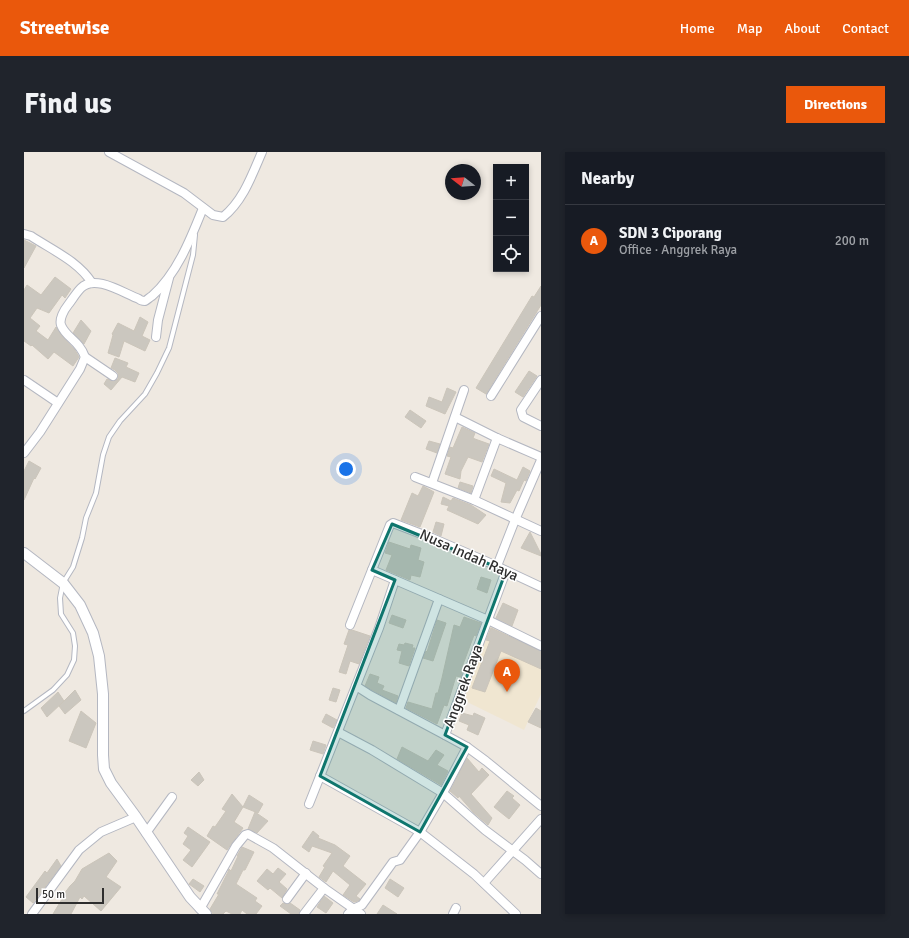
<!DOCTYPE html>
<html lang="en">
<head>
<meta charset="utf-8">
<style>
  body { margin:0; font-family:Signika,sans-serif; background:#20242c; color:#f1f3f6 }
  .controls { position:absolute; right:12px; top:12px; display:grid; overflow:hidden; border-radius:0px; box-shadow:0 2px 6px #0003 }
  .controls button { width:36px; height:36px; display:grid; place-items:center; padding:0; border:0; border-bottom:1px solid #363941; background:#171b24; color:#f1f3f6; font:20px sans-serif }
  .compass { position:absolute; left:421px; top:12px; width:36px; height:36px; border-radius:50%; background:#171b24; box-shadow:0 2px 6px #0003; rotate:287deg }
  .scale { position:absolute; left:12px; bottom:10px; width:68px; box-sizing:border-box; padding-left:4px; border:2px solid #2e2e2e; border-top:0; font-size:11px; line-height:14px; white-space:nowrap; color:#2e2e2e; -webkit-text-stroke:3px #fff; paint-order:stroke }
  .you { position:absolute; left:322px; top:317px; width:14px; height:14px; margin:-10px; border:3px solid #fff; border-radius:50%; background:#1a73e8; box-shadow:0 0 0 6px #1a73e833 }
  .badge { display:grid; place-items:center; width:26px; height:26px; border-radius:50%; background:#ea580c; color:#fff; font-size:13px; font-weight:700 }
  .pin { position:absolute; translate:-50% -33px; filter:drop-shadow(0 1px 2px #0008) }
  .pin::after { content:''; position:absolute; top:21px; width:14px; height:12px; background:inherit; clip-path:polygon(0 0,100% 0,50% 100%) }
  .list { margin:0; padding:0; list-style:none }
  h2 { display:flex; justify-content:space-between; align-items:center; height:52px; margin:0; padding:0 16px; font-size:17px }
  h2 small { font-size:13px; font-weight:400; color:#9ea1a6 }
  .list li { display:grid; grid-template-columns:26px 1fr auto; gap:12px; align-items:center; box-sizing:border-box; height:72px; padding:0 16px; border-top:1px solid #363941 }
  .list b { display:block; font-size:15px; white-space:nowrap }
  .list p { margin:0; font-size:13px; white-space:nowrap; color:#9ea1a6 }
  .list em { font-size:13px; font-style:normal; color:#9ea1a6 }
  .icon { flex:none; width:22px; height:22px; fill:none; stroke:currentColor; stroke-width:2; stroke-linecap:round; stroke-linejoin:round }
  .map { position:relative; flex:none; width:517px; height:762px; overflow:hidden; border-radius:0px }
  header { display:flex; align-items:center; gap:24px; box-sizing:border-box; height:56px; padding:0 20px; background:#ea580c; color:#fff }
  header strong { font-size:19px }
  nav { display:flex; gap:22px; margin-inline-start:auto; font-size:14px }
  .intro { display:flex; align-items:center; justify-content:space-between; box-sizing:border-box; height:96px; padding:0 24px }
  h1 { margin:0; font-size:28px }
  .button { padding:10px 18px; border-radius:0px; background:#ea580c; color:#fff; font-size:14px; font-weight:700 }
  main { display:flex; gap:24px; padding:0 24px }
  aside { flex:1; background:#171b24; border-radius:0px; box-shadow:0 2px 6px #0003 }
  .map>svg:first-child { display:block }
  .education { fill:#f0e6d1 }
  .building { fill:#cbc7bf; stroke:#cbc5ba }
  .lines { fill:none; stroke-linecap:round; stroke-linejoin:round }
  .service-casing { stroke:#b4b7c1; stroke-width:6 }
  .minor-casing { stroke:#b4b7c1; stroke-width:10 }
  .tertiary-casing { stroke:#b4b7c1; stroke-width:12 }
  .service { stroke:#fff; stroke-width:4 }
  .minor { stroke:#fff; stroke-width:8 }
  .tertiary { stroke:#fff; stroke-width:10 }
  .marked { fill:#0f766e; fill-opacity:0.2; stroke:#0f766e; stroke-width:3; stroke-linejoin:round }
  .labels { text-anchor:middle; stroke-width:3; stroke-linejoin:round; paint-order:stroke }
  .street-label { font-size:15px; fill:#2e2e2e; stroke:#fff }
</style>
</head>
<body>
<header>
<strong>Streetwise</strong>
<nav><a>Home</a><a>Map</a><a>About</a><a>Contact</a></nav>
</header>
<div class="intro"><h1>Find us</h1><a class="button">Directions</a></div>
<main>
<div class="map">
<svg width="517" height="762" viewBox="0 0 517 762">
  <rect width="100%" height="100%" fill="#efe9e1"/>
  <polygon class="education" points="464,467 517,491 517,542 500,578 435,546"/>
  <g class="building">
    <polygon points="0,88 12,94 0,116"/>
    <polygon points="31,125 47,137 41,146 38,143 25,161 13,156 6,166 16,174 12,179 24,188 32,175 38,184 51,198 55,205 49,214 30,200 24,207 8,193 7,194 0,189 0,138 3,133 17,143"/>
    <polygon points="517,134 517,153 462,242 452,236 508,144 510,145"/>
    <polygon points="116,165 124,170 118,184 126,188 121,199 100,189 95,205 84,201 89,183 88,182 94,171 110,179"/>
    <polygon points="57,168 67,179 60,192 49,181"/>
    <polygon points="91,206 104,211 102,215 115,221 111,230 98,225 87,238 80,232 83,227 89,229 94,227 94,221 91,218 87,216"/>
    <polygon points="505,219 513,224 499,245 491,240"/>
    <polygon points="423,236 432,240 421,262 402,254 405,245 418,250"/>
    <polygon points="386,258 402,269 397,276 381,265"/>
    <polygon points="438,275 451,281 449,286 451,287 465,292 458,310 444,305 437,319 436,327 421,322 427,305 423,304 426,295 429,296"/>
    <polygon points="405,289 416,292 413,301 402,297"/>
    <polygon points="5,309 17,316 11,327 10,326 0,348 0,319"/>
    <polygon points="499,315 506,319 502,329 500,328 495,339 493,338 486,351 477,350 482,331 467,324 470,317 493,328"/>
    <polygon points="436,330 449,334 447,341 434,336"/>
    <polygon points="399,334 410,340 396,375 377,368 388,341 394,344"/>
    <polygon points="419,345 427,349 429,346 447,353 462,363 454,372 423,358 425,354 417,352"/>
    <polygon points="412,370 420,372 417,384 409,380"/>
    <polygon points="506,380 517,402 517,404 497,396"/>
    <polygon points="365,390 386,397 387,393 397,396 394,408 400,410 396,425 387,423 386,428 362,418 368,403 361,401"/>
    <polygon points="457,425 467,428 463,441 453,437"/>
    <polygon points="479,451 494,458 488,474 472,466"/>
    <polygon points="368,463 382,468 379,476 365,471"/>
    <polygon points="440,465 457,471 452,484 450,483 438,515 440,515 437,525 432,524 423,554 420,553 413,572 382,556 384,550 408,557 412,541 414,541 418,526 430,473 436,475"/>
    <polygon points="413,468 422,471 409,509 399,506 402,499 403,500"/>
    <polygon points="467,476 517,499 517,517 477,499 461,540 448,536 466,489 462,488"/>
    <polygon points="325,478 328,478 346,484 335,512 326,509 322,522 315,520 324,493 320,492"/>
    <polygon points="381,491 389,493 388,496 391,496 385,514 375,511 378,499 373,498 375,492 380,493"/>
    <polygon points="346,522 355,525 353,531 360,534 358,538 374,544 372,551 341,534"/>
    <polygon points="309,536 316,538 312,550 305,548"/>
    <polygon points="51,538 57,548 41,562 35,554"/>
    <polygon points="34,540 40,549 23,565 17,556"/>
    <polygon points="512,556 517,559 517,576 504,570"/>
    <polygon points="57,559 72,571 62,596 45,589"/>
    <polygon points="438,561 449,564 450,561 461,566 454,583 443,578 445,573 435,569"/>
    <polygon points="302,562 313,568 309,576 298,570"/>
    <polygon points="289,589 302,593 299,602 286,598"/>
    <polygon points="378,595 404,609 412,598 420,603 413,613 424,619 417,633 373,607"/>
    <polygon points="443,606 455,620 458,616 465,623 447,642 468,666 464,673 449,660 435,644 434,646 426,639"/>
    <polygon points="175,620 180,628 174,634 167,628"/>
    <polygon points="483,639 490,644 488,646 496,653 485,667 470,655"/>
    <polygon points="208,642 219,655 210,670 219,676 203,698 183,684 189,674 191,675 202,659 198,657"/>
    <polygon points="225,643 239,652 234,661 219,655"/>
    <polygon points="231,660 244,669 233,681 224,677"/>
    <polygon points="164,675 186,690 168,715 159,708 167,698 159,692 164,684 160,681"/>
    <polygon points="289,679 295,684 294,686 311,693 326,704 319,714 342,732 332,744 336,747 334,749 330,750 319,743 326,733 309,719 302,730 295,725 301,715 299,714 308,701 288,694 285,700 278,695"/>
    <polygon points="218,695 230,700 221,718 219,718 212,732 233,746 231,749 238,754 232,762 223,762 218,758 216,762 208,762 202,759 199,762 189,762 186,757 195,742 193,742 204,720 205,717 207,719 214,704 213,704"/>
    <polygon points="85,701 93,709 82,725 97,735 77,759 60,744 58,747 56,745 47,762 29,762 38,747 37,746 46,734 51,729 58,717"/>
    <polygon points="33,707 37,714 9,751 2,745 21,719 23,721"/>
    <polygon points="254,716 262,722 255,730 263,737 258,746 246,736 244,738 233,729 243,717 249,722"/>
    <polygon points="169,727 180,734 176,740 165,732"/>
    <polygon points="366,727 380,736 374,745 361,736"/>
    <polygon points="300,744 309,751 302,761 293,755"/>
    <polygon points="259,751 262,752 266,751 269,753 276,758 275,762 267,762 256,754"/>
    <polygon points="359,753 373,762 353,762"/>
  </g>
  <g class="lines">
    <g class="service-casing">
      <polyline id="service" points="0,559 29,538 43,523 50,508 51,494 49,481 37,462 36,446 39,431 49,415 58,386 62,366 72,341 79,303 85,285 96,269 121,242 133,221 145,196 169,103 171,83"/>
    </g>
    <g class="minor-casing">
      <g id="minor">
        <path d="M85,0L160,41L189,63L199,65C219,49 228,23 238,0"/>
        <path d="M0,82L7,84C28,98 54,109 68,131"/>
        <polyline points="132,185 134,168 145,126"/>
        <polyline points="61,205 89,224"/>
        <polyline points="0,228 34,251"/>
        <polyline points="517,228 497,258 499,265 517,274"/>
        <polyline points="467,244 517,164"/>
        <polyline points="431,265 473,286 517,305"/>
        <path d="M0,301L16,280L56,217L61,205C55,188 42,186 37,173C35,167 40,158 44,153C48,148 52,141 57,136C71,122 99,141 115,147C116,148 119,149 121,149C123,148 126,145 128,144C153,122 167,86 179,56"/>
        <polyline points="391,325 450,348 517,379"/>
        <polyline points="408,331 440,238"/>
        <polyline points="450,348 473,286"/>
        <polyline points="473,414 491,368 517,308"/>
        <polyline points="348,418 464,468 517,494"/>
        <polyline points="482,419 421,583 443,595 462,609 517,654"/>
        <polyline points="326,473 366,373 369,371 408,386 466,411 517,435"/>
        <polyline points="332,534 346,543 421,583"/>
        <polyline points="375,558 415,447"/>
        <polyline points="314,580 348,598 419,641 461,678 501,708 517,722"/>
        <polyline points="296,624 396,680 450,722 492,762"/>
        <polyline points="285,652 355,476 371,428"/>
        <polyline points="122,681 148,645"/>
        <polyline points="460,731 517,667"/>
        <polyline points="300,736 337,762"/>
        <polyline points="263,747 282,721"/>
        <polyline points="176,757 212,694 221,683 224,682 249,696 300,736 280,762"/>
        <polyline points="8,762 55,698 77,680 112,665"/>
        <polyline points="324,762 329,757 338,753 369,710 376,708 396,680 419,641 443,595"/>
        <polyline points="429,762 432,756"/>
      </g>
    </g>
    <g class="tertiary-casing">
      <polyline id="tertiary" points="0,401 39,431 56,453 69,481 75,504 79,542 79,603 80,617 87,631 112,665 166,745 182,762"/>
    </g>
    <use href="#service" class="service"/>
    <use href="#minor" class="minor"/>
    <use href="#tertiary" class="tertiary"/>
  </g>
  <path class="marked" d="M368,372L482,419L421,583L443,595L396,680L296,624L371,428L348,418Z"/>
  <g class="labels">
    <g class="street-label">
      <text transform="translate(445 403) rotate(24)" y="5">Nusa Indah Raya</text>
      <text transform="translate(439 534) rotate(-70)" y="5">Anggrek Raya</text>
    </g>
  </g>
</svg>
<div class="controls">
<button>+</button>
<button>−</button>
<button><svg class="icon" aria-label="locate" viewBox="0 0 24 24"><circle cx="12" cy="12" r="6"/><path d="M12 2v4M12 18v4M2 12h4M18 12h4"/></svg></button>
</div>
<svg class="compass" viewBox="-18 -18 36 36"><path d="M0-13l5 13h-10z" fill="#e53935"/><path d="M0 13l5-13h-10z" fill="#9ea1a6"/></svg>
<div class="scale">50 m</div>
<div class="you"></div>
<div class="pin badge" style="left:483px;top:540px">A</div>
</div>
<aside>
<h2>Nearby<small></small></h2>
<ul class="list">
<li><span class="badge">A</span><div><b>SDN 3 Ciporang</b><p>Office · Anggrek Raya</p></div><em>200 m</em></li>
</ul>
</aside>
</main>
</body>
</html>
